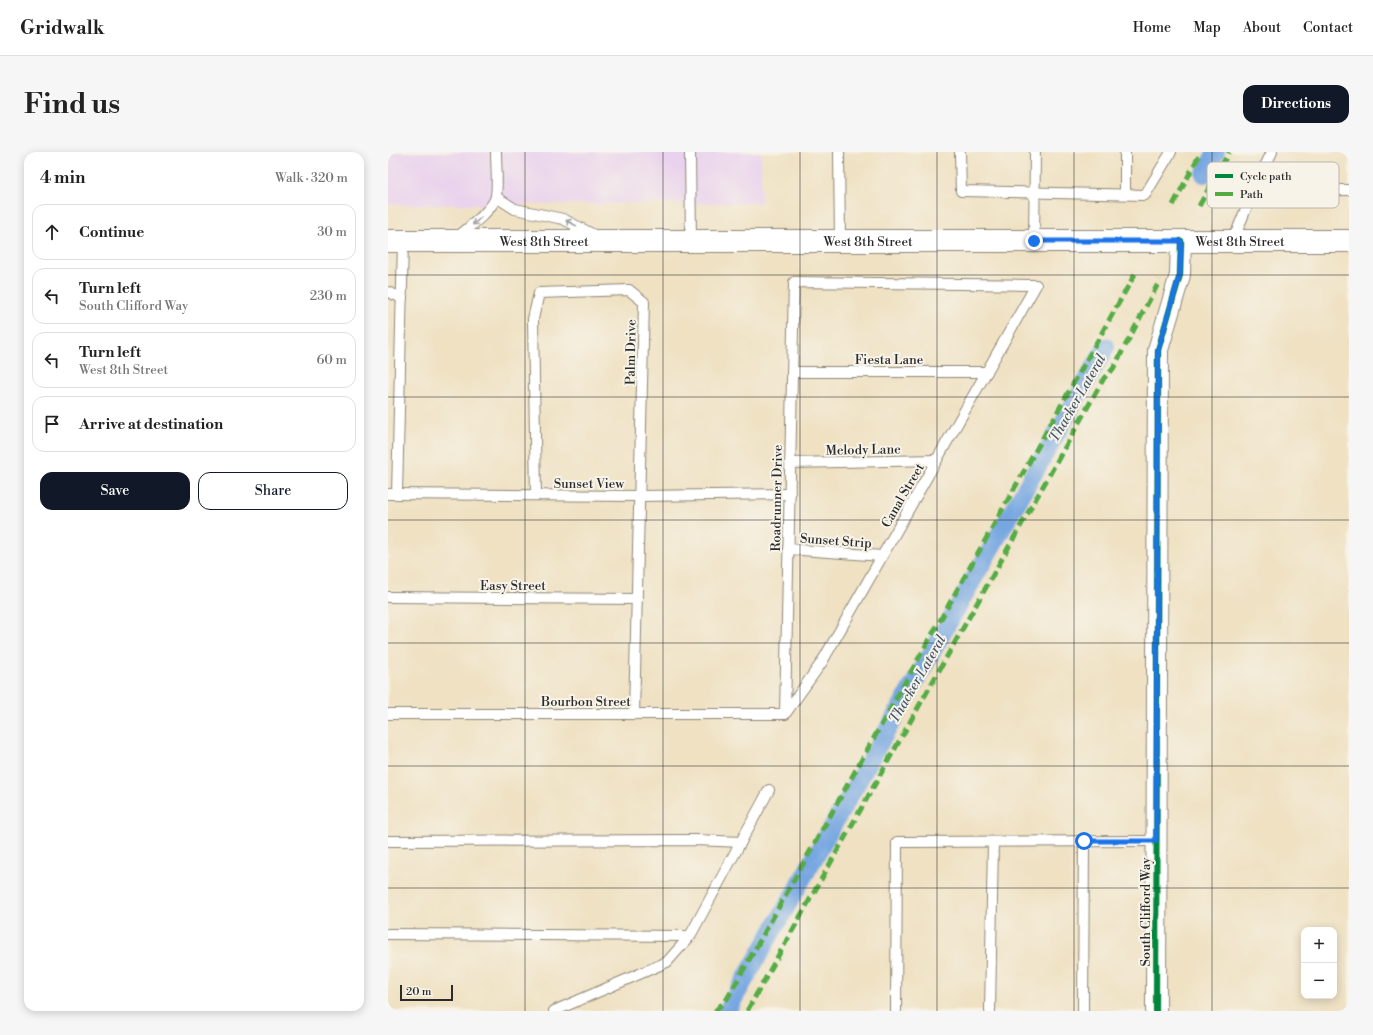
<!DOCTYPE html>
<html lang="en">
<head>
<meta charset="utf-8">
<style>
  body { margin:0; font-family:"Libre Bodoni",serif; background:#f6f6f6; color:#222 }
  .controls { position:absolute; right:12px; bottom:12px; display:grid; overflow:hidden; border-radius:8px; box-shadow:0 2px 10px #0003 }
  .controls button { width:36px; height:36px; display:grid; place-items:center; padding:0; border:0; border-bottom:1px solid #e0e0e0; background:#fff; color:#222; font:20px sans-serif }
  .scale { position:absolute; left:12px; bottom:10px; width:53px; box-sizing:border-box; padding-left:4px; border:2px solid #2b2b2b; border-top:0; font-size:11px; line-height:14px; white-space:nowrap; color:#2b2b2b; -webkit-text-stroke:3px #f7f3e8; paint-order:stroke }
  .stop { position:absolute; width:12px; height:12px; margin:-9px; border:3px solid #1a73e8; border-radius:50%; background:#fff }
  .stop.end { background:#1a73e8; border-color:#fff; box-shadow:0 1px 4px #0008 }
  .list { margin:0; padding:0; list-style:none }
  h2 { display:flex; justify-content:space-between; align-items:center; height:52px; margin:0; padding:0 16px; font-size:17px }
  h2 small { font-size:13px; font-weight:400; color:#767676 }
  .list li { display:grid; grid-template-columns:26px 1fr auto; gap:12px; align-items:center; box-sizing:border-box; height:56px; margin:0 8px 8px; padding:0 8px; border:1px solid #e0e0e0; border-radius:12px }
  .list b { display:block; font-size:15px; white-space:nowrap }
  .list p { margin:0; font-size:13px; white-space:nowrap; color:#767676 }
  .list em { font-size:13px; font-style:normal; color:#767676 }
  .actions { display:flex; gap:8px; padding:12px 16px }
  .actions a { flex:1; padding:9px 0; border:1px solid #111827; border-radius:12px; text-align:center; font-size:14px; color:#111827 }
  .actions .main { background:#111827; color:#fff }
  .icon { flex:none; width:22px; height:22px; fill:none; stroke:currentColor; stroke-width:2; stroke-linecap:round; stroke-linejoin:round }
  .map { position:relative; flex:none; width:961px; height:859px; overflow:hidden; border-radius:12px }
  header { display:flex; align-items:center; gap:24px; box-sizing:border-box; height:56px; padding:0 20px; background:#fff; border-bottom:1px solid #e0e0e0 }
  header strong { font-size:19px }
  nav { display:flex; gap:22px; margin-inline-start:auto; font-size:14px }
  .intro { display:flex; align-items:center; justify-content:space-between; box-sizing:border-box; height:96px; padding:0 24px }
  h1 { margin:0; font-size:28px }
  .button { padding:10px 18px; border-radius:12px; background:#111827; color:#fff; font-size:14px; font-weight:700 }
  main { display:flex; gap:24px; padding:0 24px }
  aside { flex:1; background:#fff; border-radius:12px; box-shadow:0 2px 10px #0003 }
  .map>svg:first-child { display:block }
  .built { fill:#e9d2ed }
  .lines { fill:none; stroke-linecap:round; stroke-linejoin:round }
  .canal { stroke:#77a7e1; stroke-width:18 }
  .service-casing { stroke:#8d8676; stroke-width:12 }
  .minor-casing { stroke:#8d8676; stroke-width:22 }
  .secondary-casing { stroke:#8d8676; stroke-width:24 }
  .service { stroke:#fff; stroke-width:10 }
  .minor { stroke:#fff; stroke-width:20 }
  .secondary { stroke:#fff; stroke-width:22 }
  .quiet { stroke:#54ab44; stroke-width:5; stroke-dasharray:10 5; stroke-linecap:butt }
  .cycleway-casing { stroke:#f7f3e8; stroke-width:8 }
  .cycleway { stroke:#00873e; stroke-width:6 }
  .oneway { stroke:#a0a0a0 }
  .route { stroke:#1a73e8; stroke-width:5 }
  .grid { fill:none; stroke:#2b2b2b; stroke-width:1; stroke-opacity:0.55 }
  .labels { text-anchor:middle; stroke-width:4; stroke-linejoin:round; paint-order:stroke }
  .street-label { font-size:13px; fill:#2b2b2b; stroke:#f7f3e8 }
  .water-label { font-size:14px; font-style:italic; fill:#46566b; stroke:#f7f3e8 }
  .key { fill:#f7f3e8; stroke:#bab7af; stroke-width:1 }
  .key-label { font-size:11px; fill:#2b2b2b }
</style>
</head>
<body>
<header>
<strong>Gridwalk</strong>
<nav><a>Home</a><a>Map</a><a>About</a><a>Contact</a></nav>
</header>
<div class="intro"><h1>Find us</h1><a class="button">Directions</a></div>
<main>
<aside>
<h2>4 min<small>Walk · 320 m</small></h2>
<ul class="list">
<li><svg class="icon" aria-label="ahead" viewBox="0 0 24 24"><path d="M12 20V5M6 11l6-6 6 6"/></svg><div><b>Continue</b></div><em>30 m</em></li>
<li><svg class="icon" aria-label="left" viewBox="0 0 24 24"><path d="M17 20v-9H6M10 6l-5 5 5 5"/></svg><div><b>Turn left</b><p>South Clifford Way</p></div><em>230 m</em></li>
<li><svg class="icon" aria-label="left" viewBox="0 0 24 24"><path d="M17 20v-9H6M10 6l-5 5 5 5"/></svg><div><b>Turn left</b><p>West 8th Street</p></div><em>60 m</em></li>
<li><svg class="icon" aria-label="arrive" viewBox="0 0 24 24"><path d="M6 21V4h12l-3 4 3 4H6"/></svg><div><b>Arrive at destination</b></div></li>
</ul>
<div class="actions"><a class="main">Save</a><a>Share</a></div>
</aside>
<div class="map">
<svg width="961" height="859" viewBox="0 0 961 859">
  <rect width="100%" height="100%" fill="#f7f3e8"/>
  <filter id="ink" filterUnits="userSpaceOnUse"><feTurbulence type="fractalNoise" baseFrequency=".025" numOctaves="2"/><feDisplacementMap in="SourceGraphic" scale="8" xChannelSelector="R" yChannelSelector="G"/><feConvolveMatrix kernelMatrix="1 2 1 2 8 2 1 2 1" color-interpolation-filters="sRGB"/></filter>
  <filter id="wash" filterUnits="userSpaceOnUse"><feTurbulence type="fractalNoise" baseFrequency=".012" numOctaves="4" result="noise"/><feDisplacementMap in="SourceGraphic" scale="16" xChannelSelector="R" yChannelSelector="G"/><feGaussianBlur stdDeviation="0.9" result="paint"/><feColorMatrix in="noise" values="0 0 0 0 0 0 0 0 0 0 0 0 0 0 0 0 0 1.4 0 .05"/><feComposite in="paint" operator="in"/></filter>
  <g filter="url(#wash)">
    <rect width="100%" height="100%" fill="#efe1c2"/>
    <polygon class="built" points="0,0 373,0 373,51 0,53"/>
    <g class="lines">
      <g class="canal">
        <polyline points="816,22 828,0"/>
        <polyline points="339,859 718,195"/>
      </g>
    </g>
  </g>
  <g filter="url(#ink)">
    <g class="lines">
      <g class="service-casing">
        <g id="service">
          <polyline points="302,0 303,89"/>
          <polyline points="451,0 452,89"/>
          <polyline points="572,0 573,39 757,43 783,0"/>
          <polyline points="865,39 961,38"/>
          <polyline points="737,42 737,0"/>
          <polyline points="108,45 127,57 175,67 208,84"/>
          <path d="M68,86C78,78 106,57 108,44C110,30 108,14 108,0"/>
          <polyline points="646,89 647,0"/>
          <polyline points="845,89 865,39 884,0"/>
          <polygon points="406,130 648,133 434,510 397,562"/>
          <polyline points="0,140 14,146"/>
          <polyline points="404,220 599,220"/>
          <polyline points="402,311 549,308"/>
          <polyline points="0,342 251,344 402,342"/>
          <polyline points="9,342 15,89"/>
          <polyline points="148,343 145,167 151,141 241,138 256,150 246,562"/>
          <polyline points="400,397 494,404"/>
          <polyline points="0,445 249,447"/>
          <polyline points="0,562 397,562"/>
          <polyline points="0,689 308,688 353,690"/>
          <polyline points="0,782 302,784"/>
          <polyline points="166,859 279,810 302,784 381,638"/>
          <polyline points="508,859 509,690 769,689"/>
          <polyline points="602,859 605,690"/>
          <polyline points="695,859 696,689"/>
        </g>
      </g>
      <g class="minor-casing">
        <polyline id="minor" points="768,859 770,198 792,123 793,89"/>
      </g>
      <g class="secondary-casing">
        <g id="secondary">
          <path id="s1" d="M0,89H961"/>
        </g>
      </g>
      <use href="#service" class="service"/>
      <use href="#minor" class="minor"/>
      <use href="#secondary" class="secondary"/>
      <g class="quiet">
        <polyline points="785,53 813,0"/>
        <polyline points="811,54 841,0"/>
        <polyline points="327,859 339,847 747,122"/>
        <polyline points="359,859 716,226 725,217 772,128"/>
      </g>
      <g class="cycleway-casing">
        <polyline id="cycleway" points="768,859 770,198 792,123 793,89"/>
      </g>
      <use href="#cycleway" class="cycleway"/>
    </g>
    <defs><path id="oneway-shaft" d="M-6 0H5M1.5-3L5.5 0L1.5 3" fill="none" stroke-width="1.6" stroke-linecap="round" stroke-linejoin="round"/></defs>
    <g class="oneway">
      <use href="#oneway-shaft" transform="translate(89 69) rotate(138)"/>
      <use href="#oneway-shaft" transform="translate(183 71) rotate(-153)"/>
    </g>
  </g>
  <g class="lines" filter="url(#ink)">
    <polyline class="route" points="646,89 793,89 792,122 770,198 768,689 696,689"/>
  </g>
  <path class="grid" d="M137,0V859M275,0V859M412,0V859M549,0V859M686,0V859M824,0V859M0,123H961M0,245H961M0,368H961M0,491H961M0,614H961M0,736H961"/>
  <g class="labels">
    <g class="street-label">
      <text dy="5" stroke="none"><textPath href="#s1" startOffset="156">West 8th Street</textPath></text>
      <text dy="5" stroke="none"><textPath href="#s1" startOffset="480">West 8th Street</textPath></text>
      <text dy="5" stroke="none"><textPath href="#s1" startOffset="852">West 8th Street</textPath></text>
      <text transform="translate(242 200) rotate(-89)" y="5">Palm Drive</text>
      <text x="501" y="212">Fiesta Lane</text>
      <text transform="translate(475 297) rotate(-1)" y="5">Melody Lane</text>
      <text x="201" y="336">Sunset View</text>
      <text transform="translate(514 343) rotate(-60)" y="5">Canal Street</text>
      <text transform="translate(388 346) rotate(-89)" y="5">Roadrunner Drive</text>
      <text transform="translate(448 388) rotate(4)" y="5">Sunset Strip</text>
      <text x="125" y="438">Easy Street</text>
      <text x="198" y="554">Bourbon Street</text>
      <text transform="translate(757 760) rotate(-90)" y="5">South Clifford Way</text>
    </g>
    <g class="water-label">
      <text transform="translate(689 246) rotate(-60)" y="5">Thacker Lateral</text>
      <text transform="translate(529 527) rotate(-60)" y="5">Thacker Lateral</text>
    </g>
  </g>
  <rect x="819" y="10" width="132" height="46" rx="6" class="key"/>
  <rect x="827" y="22" width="18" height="4" fill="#00873e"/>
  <rect x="827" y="40" width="18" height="4" fill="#54ab44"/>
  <g class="key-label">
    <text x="852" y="28">Cycle path</text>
    <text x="852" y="46">Path</text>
  </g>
</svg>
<div class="controls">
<button>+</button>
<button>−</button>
</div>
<div class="scale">20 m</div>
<div class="stop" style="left:696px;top:689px"></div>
<div class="stop end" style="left:646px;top:89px"></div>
</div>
</main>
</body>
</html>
